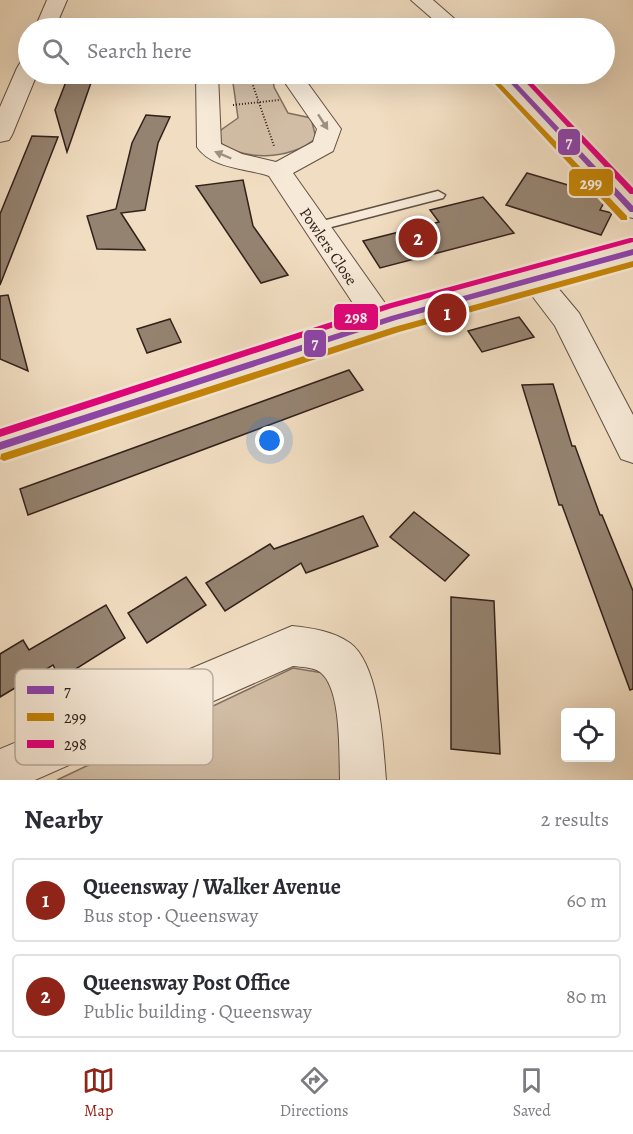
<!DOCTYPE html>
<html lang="en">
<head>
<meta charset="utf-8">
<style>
  body { margin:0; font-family:Alegreya,serif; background:#f7f7f7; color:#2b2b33 }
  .controls { position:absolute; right:18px; bottom:18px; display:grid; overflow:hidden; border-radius:6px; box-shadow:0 6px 24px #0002 }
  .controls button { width:54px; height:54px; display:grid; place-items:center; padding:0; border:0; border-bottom:2px solid #e1e1e2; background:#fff; color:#2b2b33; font:30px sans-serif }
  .you { position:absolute; left:270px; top:441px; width:21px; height:21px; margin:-15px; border:4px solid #fff; border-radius:50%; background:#1a73e8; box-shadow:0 0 0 9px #1a73e833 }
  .badge { display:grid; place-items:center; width:39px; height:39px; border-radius:50%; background:#8f2418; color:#fff; font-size:20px; font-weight:700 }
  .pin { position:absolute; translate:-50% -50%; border:3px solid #fff; box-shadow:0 2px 6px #0006 }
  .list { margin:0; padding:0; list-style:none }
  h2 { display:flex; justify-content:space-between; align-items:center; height:78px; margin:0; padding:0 24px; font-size:26px }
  h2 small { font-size:20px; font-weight:400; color:#7c7c81 }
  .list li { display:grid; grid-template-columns:39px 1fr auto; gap:18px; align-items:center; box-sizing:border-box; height:84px; margin:0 12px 12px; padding:0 12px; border:2px solid #e1e1e2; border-radius:6px }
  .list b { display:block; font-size:22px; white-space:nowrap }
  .list p { margin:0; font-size:20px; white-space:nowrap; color:#7c7c81 }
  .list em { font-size:20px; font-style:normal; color:#7c7c81 }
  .icon { flex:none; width:33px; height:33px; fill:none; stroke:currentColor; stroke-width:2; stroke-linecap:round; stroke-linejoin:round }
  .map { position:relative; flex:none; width:633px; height:780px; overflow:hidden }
  .search { position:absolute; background:#fff; box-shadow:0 6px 24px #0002; left:18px; right:18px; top:18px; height:66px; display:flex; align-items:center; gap:15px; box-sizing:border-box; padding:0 21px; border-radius:33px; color:#7c7c81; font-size:22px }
  .sheet { height:270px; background:#fff }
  nav { display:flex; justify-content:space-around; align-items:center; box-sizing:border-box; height:84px; border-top:2px solid #e1e1e2; background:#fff; font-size:16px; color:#7c7c81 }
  nav a { display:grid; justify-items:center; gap:3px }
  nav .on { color:#8f2418 }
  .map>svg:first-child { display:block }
  .green { fill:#d1bda5; stroke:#826f60; stroke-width:1.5 }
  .building { fill:#958371; stroke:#32211b; stroke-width:1.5 }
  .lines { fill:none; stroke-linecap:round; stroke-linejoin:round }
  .service-casing { stroke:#625044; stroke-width:3 }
  .minor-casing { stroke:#625044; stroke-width:2 }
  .tertiary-casing { stroke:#625044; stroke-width:2 }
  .path { stroke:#32211b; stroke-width:2; stroke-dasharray:1 2; stroke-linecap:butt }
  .service { fill:#f6e9d7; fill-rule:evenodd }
  .minor { fill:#f6e9d7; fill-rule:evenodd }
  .tertiary { fill:#f6e9d7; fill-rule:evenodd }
  .bus-1-casing { stroke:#f6e9d7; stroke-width:5 }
  .bus-2-casing { stroke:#f6e9d7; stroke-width:5 }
  .bus-3-casing { stroke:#f6e9d7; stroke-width:5 }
  .bus-1 { fill:#8e44ad; fill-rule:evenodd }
  .bus-2 { fill:#c68507; fill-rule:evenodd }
  .bus-3 { fill:#e5007d; fill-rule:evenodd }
  .oneway { fill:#9e8f82 }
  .labels { text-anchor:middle; stroke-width:4.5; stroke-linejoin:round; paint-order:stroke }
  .street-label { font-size:16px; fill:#32211b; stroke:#f6e9d7 }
  .key { fill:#f6e9d7; stroke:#bbad9f; stroke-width:1.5 }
  .key-label { font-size:16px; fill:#32211b }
  .line-badge { stroke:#f6e9d7; stroke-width:2 }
  .badge-label { font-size:16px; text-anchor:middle; font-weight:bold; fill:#fff }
</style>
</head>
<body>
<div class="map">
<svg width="633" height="780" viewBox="0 0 633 780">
  <rect width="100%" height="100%" fill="#f1ddc1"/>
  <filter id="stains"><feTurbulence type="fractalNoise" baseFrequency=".00333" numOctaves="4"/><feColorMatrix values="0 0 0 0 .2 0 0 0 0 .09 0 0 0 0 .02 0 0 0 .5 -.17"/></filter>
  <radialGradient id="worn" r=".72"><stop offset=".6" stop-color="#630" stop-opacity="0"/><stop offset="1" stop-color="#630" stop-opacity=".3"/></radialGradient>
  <g class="green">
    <path d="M217,74H273L274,87L288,113L311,118L316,138C292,160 240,163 216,139L221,130L238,118L233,83L214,78Z"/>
    <polygon points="293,668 323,673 337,685 342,780 57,780"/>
  </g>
  <g class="building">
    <polygon points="69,74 94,74 67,152 55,110"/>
    <polygon points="146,115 170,117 158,143 145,210 121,213 145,250 97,249 87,216 116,209 132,143"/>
    <polygon points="32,136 58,137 0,285 0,214"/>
    <polygon points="527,173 602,195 606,199 600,210 612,213 601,235 506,205"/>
    <polygon points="243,180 253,226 288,275 261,283 196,186"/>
    <polygon points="483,197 514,233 380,268 363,241 439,222 430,210"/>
    <polygon points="8,295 28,371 0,359 0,296"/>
    <polygon points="519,317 534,337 482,352 468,331"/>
    <polygon points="170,319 181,342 147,353 137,329"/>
    <polygon points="349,370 363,390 28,515 20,489"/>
    <polygon points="553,384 572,446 575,446 600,515 602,515 633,591 633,689 630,690 562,505 559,505 522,385"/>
    <polygon points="414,512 469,555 445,581 390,537"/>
    <polygon points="363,516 378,546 306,573 301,563 225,611 206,583 270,544 274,549"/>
    <polygon points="186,577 206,605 147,643 128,613"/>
    <polygon points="451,597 494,601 500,754 451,749"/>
    <polygon points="106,605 125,638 60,679 53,665 0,697 0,654 23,640 29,650"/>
  </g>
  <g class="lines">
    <g class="service-casing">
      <polygon id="service" points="438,191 445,195 443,198 316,231 309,227 311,224"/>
    </g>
    <g class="minor-casing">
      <g id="minor">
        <polygon points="47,0 67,0 55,28 35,28"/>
        <polygon points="28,61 28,74 37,74 12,135 9,140 0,142 0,107 17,68 20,63"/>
        <path d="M196,74H218L221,144L242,154L276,162L313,142L317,129L279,74H301L341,129L333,151L293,173L392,313L396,321L392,329L381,332L370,329L269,176C246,168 212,169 197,147Z"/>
        <polygon points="532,266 542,269 579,313 633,415 633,463 621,459 555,326 517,276 522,269"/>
        <path d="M292,626C311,628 333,631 350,643C380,665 383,745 386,780H340C339,755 342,688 320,672C313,667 301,667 293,666L35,780H0V749Z"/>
      </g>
    </g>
    <g class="tertiary-casing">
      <g id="tertiary">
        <polygon points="411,0 433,0 465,28 443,28"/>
        <polygon points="494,74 517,74 633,194 633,218 624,216"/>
        <polygon points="633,243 633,261 404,325 0,460 0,432 383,310"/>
      </g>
    </g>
    <g class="path">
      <polyline points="249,74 274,146"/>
      <polyline points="233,105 279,100"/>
    </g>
    <use href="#service" class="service"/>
    <use href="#minor" class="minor"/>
    <use href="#tertiary" class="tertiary"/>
    <g class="bus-1-casing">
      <g id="bus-1">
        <polygon points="502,74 508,74 633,206 633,212 630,212"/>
        <polygon points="633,249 633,255 396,320 0,450 0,442 391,316"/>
      </g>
    </g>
    <g class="bus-2-casing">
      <g id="bus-2">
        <polygon points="496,80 498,81 627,216 627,220 621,220 494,83 493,82"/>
        <polygon points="633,261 633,267 399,332 4,461 0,459 1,454 4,453 394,327"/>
      </g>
    </g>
    <g class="bus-3-casing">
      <g id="bus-3">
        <polygon points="518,74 524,74 633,188 633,194 630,194"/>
        <polygon points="630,238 633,238 633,242 392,308 0,437 0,429 387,304"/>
      </g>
    </g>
    <use href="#bus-1" class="bus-1"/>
    <use href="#bus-2" class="bus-2"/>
    <use href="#bus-3" class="bus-3"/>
  </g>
  <defs><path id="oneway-solid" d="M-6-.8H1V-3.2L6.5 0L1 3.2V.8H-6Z" transform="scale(1.5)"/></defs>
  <g class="oneway">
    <use href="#oneway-solid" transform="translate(323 122) rotate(57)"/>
    <use href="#oneway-solid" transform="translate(223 155) rotate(-157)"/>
  </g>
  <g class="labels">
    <g class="street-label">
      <text transform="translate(329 246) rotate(56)" y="6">Powlers Close</text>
    </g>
  </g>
  <rect x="15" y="669" width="198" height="96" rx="9" class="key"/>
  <rect x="27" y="686" width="27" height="8" fill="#8e44ad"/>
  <rect x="27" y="713" width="27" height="8" fill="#c68507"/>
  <rect x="27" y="740" width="27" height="8" fill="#e5007d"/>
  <g class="key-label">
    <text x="64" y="696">7</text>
    <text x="64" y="723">299</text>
    <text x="64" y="750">298</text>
  </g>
  <g class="line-badge">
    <rect x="557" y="128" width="24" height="28" rx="6" fill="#8e44ad"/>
    <rect x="568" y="168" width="46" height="29" rx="6" fill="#c68507"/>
    <rect x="333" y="303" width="46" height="28" rx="6" fill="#e5007d"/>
    <rect x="303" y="329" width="24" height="29" rx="6" fill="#8e44ad"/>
  </g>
  <g class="badge-label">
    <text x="569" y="148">7</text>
    <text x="591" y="189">299</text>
    <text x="356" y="323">298</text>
    <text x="315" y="349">7</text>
  </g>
  <rect width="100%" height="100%" filter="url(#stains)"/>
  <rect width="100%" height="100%" fill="url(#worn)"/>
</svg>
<div class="controls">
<button><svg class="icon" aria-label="locate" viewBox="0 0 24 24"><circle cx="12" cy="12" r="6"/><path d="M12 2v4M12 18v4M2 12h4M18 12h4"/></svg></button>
</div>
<div class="you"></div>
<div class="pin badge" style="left:447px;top:313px">1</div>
<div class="pin badge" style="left:418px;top:238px">2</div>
<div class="search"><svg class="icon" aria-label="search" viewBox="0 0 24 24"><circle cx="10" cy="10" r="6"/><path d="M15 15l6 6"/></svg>Search here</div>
</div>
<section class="sheet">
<h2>Nearby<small>2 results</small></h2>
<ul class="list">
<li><span class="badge">1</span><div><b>Queensway / Walker Avenue</b><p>Bus stop · Queensway</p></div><em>60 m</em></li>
<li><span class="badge">2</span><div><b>Queensway Post Office</b><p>Public building · Queensway</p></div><em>80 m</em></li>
</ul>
</section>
<nav>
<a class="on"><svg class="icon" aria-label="map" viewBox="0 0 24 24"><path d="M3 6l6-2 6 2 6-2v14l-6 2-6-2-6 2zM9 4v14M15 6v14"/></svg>Map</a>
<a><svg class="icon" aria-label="directions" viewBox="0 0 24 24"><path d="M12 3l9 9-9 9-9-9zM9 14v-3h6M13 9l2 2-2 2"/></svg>Directions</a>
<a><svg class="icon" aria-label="saved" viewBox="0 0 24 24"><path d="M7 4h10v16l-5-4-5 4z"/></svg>Saved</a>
</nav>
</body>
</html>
